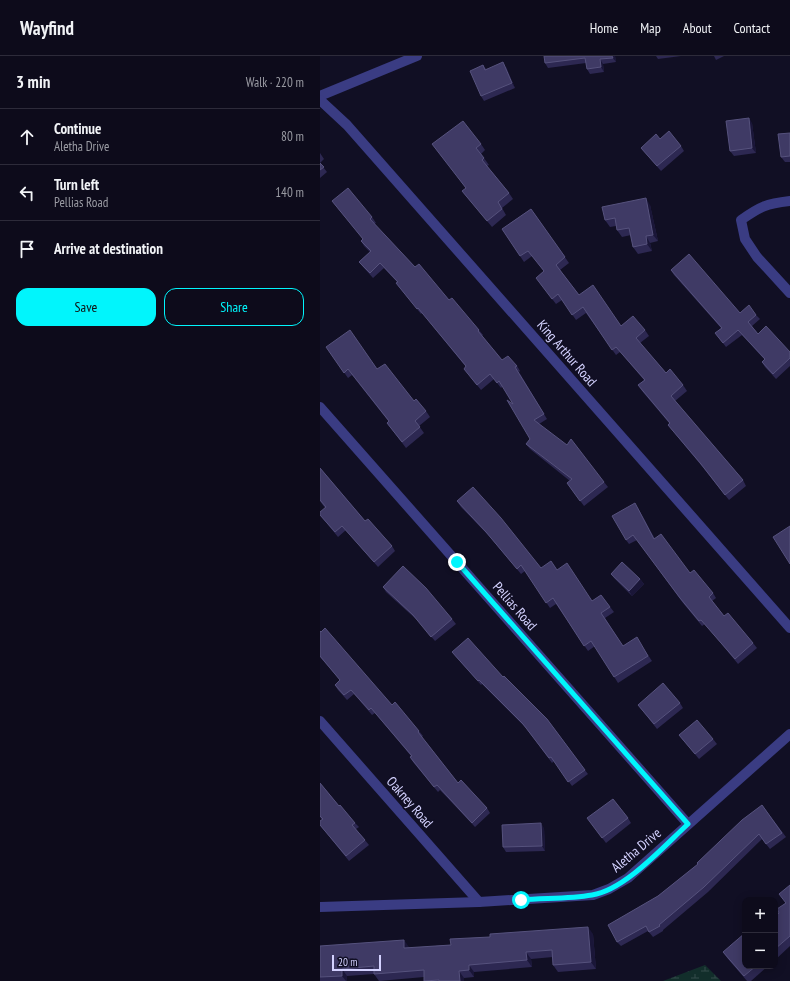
<!DOCTYPE html>
<html lang="en">
<head>
<meta charset="utf-8">
<style>
  body { margin:0; font-family:"PT Sans Narrow",sans-serif; background:#1b1928; color:#f1f3f6 }
  .controls { position:absolute; right:12px; bottom:12px; display:grid; overflow:hidden; border-radius:8px; box-shadow:0 2px 10px #0003 }
  .controls button { width:36px; height:36px; display:grid; place-items:center; padding:0; border:0; border-bottom:1px solid #2d2b3a; background:#0d0b1b; color:#f1f3f6; font:20px sans-serif }
  .scale { position:absolute; left:12px; bottom:10px; width:49px; box-sizing:border-box; padding-left:4px; border:2px solid #d4d2ff; border-top:0; font-size:11px; line-height:14px; white-space:nowrap; color:#d4d2ff; -webkit-text-stroke:3px #110f24; paint-order:stroke }
  .stop { position:absolute; width:12px; height:12px; margin:-9px; border:3px solid #01f5fc; border-radius:50%; background:#fff }
  .stop.end { background:#01f5fc; border-color:#fff; box-shadow:0 1px 4px #0008 }
  .list { margin:0; padding:0; list-style:none }
  h2 { display:flex; justify-content:space-between; align-items:center; height:52px; margin:0; padding:0 16px; font-size:17px }
  h2 small { font-size:13px; font-weight:400; color:#9a9ba3 }
  .list li { display:grid; grid-template-columns:26px 1fr auto; gap:12px; align-items:center; box-sizing:border-box; height:56px; padding:0 16px; border-top:1px solid #2d2b3a }
  .list b { display:block; font-size:15px; white-space:nowrap }
  .list p { margin:0; font-size:13px; white-space:nowrap; color:#9a9ba3 }
  .list em { font-size:13px; font-style:normal; color:#9a9ba3 }
  .actions { display:flex; gap:8px; padding:12px 16px }
  .actions a { flex:1; padding:9px 0; border:1px solid #01f5fc; border-radius:12px; text-align:center; font-size:14px; color:#01f5fc }
  .actions .main { background:#01f5fc; color:#111 }
  .icon { flex:none; width:22px; height:22px; fill:none; stroke:currentColor; stroke-width:2; stroke-linecap:round; stroke-linejoin:round }
  .map { position:relative; flex:none; width:470px; height:925px; overflow:hidden }
  header { display:flex; align-items:center; gap:24px; box-sizing:border-box; height:56px; padding:0 20px; background:#0d0b1b; border-bottom:1px solid #2d2b3a }
  header strong { font-size:19px }
  nav { display:flex; gap:22px; margin-inline-start:auto; font-size:14px }
  main { display:flex }
  aside { flex:1; background:#0d0b1b }
  .map>svg:first-child { display:block }
  .wetland { fill:url(#wetland-marsh) }
  .lines { fill:none; stroke-linecap:round; stroke-linejoin:round }
  .street { stroke:#3a3c83; stroke-width:10 }
  .wall { fill:#2d2852 }
  .shaded-wall { fill:#1a1638 }
  .building { fill:#3f3a65; stroke:#56527d }
  .route { stroke:#01f5fc; stroke-width:5 }
  .labels { text-anchor:middle; stroke-width:3.5; stroke-linejoin:round; paint-order:stroke }
  .street-label { font-size:14px; fill:#d4d2ff; stroke:#110f24 }
</style>
</head>
<body>
<header>
<strong>Wayfind</strong>
<nav><a>Home</a><a>Map</a><a>About</a><a>Contact</a></nav>
</header>
<main>
<aside>
<h2>3 min<small>Walk · 220 m</small></h2>
<ul class="list">
<li><svg class="icon" aria-label="ahead" viewBox="0 0 24 24"><path d="M12 20V5M6 11l6-6 6 6"/></svg><div><b>Continue</b><p>Aletha Drive</p></div><em>80 m</em></li>
<li><svg class="icon" aria-label="left" viewBox="0 0 24 24"><path d="M17 20v-9H6M10 6l-5 5 5 5"/></svg><div><b>Turn left</b><p>Pellias Road</p></div><em>140 m</em></li>
<li><svg class="icon" aria-label="arrive" viewBox="0 0 24 24"><path d="M6 21V4h12l-3 4 3 4H6"/></svg><div><b>Arrive at destination</b></div></li>
</ul>
<div class="actions"><a class="main">Save</a><a>Share</a></div>
</aside>
<div class="map">
<svg width="470" height="925" viewBox="0 0 470 925">
  <defs>
    <pattern id="wetland-marsh" width="20" height="14" patternUnits="userSpaceOnUse"><rect width="20" height="14" fill="#122e2b"/><path d="M1 5h8M5 5V1M11 12h8M15 12V8" fill="none" stroke="#344b4b"/></pattern>
  </defs>
  <rect width="100%" height="100%" fill="#110f24"/>
  <polygon class="wetland" points="385,909 401,925 343,925"/>
  <g class="lines">
    <g class="street">
      <polyline points="0,40 97,0"/>
      <polyline points="0,44 27,69 470,572"/>
      <path d="M470,145C446,148 441,150 421,164L425,183L437,201L470,237"/>
      <polyline points="0,351 368,768"/>
      <polyline points="0,665 159,846"/>
      <polyline points="0,851 159,846 273,839 289,833 308,822 470,678"/>
    </g>
  </g>
  <g class="wall">
    <polygon points="224,0 295,0 296,6 283,8 284,16 270,18 267,13 266,7 228,12 225,7"/>
    <polygon points="336,0 361,0 338,3"/>
    <polygon points="394,0 404,0 396,4"/>
    <polygon points="163,9 166,13 186,11 195,32 164,45 161,40"/>
    <polygon points="432,67 436,97 414,100 410,95"/>
    <polygon points="470,77 470,106 465,106 461,101"/>
    <polygon points="340,83 361,90 364,95 341,115 321,92"/>
    <polygon points="112,88 161,88 165,94 161,98 169,109 167,110 189,137 193,143 182,152 186,159 172,171 142,135 146,132"/>
    <polygon points="0,97 4,103 0,107 7,116 0,122"/>
    <polygon points="12,145 52,161 56,167 54,168 95,211 159,274 163,279 162,280 182,304 197,310 200,315 199,316 227,363 219,368 284,426 288,431 264,450 247,427 250,425 210,393 206,388 210,383 193,348 183,330 181,332 174,323 161,334 144,313 146,311 102,257 101,258 80,232 76,227 77,226 64,212 53,222 43,211 39,206 50,196 44,190 41,185 43,183"/>
    <polygon points="330,149 338,185 330,187 332,195 318,198 313,191 311,179 302,181 297,174 296,170 290,171 285,164"/>
    <polygon points="211,153 249,207 240,214 259,239 301,270 325,274 329,280 320,287 346,317 363,329 367,335 355,345 423,424 426,430 409,444 385,414 352,374 348,369 349,367 322,335 318,329 324,324 300,296 296,299 266,257 256,264 242,244 236,248 216,222 224,215 212,200 204,206 182,173"/>
    <polygon points="351,214 420,257 436,259 440,263 432,270 438,278 470,296 470,310 456,323 445,311 442,306 445,304 422,279 406,291 395,277 401,272 354,219"/>
    <polygon points="6,291 57,313 94,345 106,355 110,361 99,370 104,377 86,392 67,367 69,366 32,319 28,322"/>
    <polygon points="0,412 45,465 72,490 75,495 58,511 26,474 18,481 0,459 5,452 0,445"/>
    <polygon points="137,445 221,512 237,514 272,545 281,539 294,556 285,562 303,590 320,587 332,605 298,627 275,590 268,595 236,548 230,552 205,515 201,518 170,481 141,451"/>
    <polygon points="318,452 335,483 370,517 393,537 396,542 392,545 404,560 433,587 437,592 418,608 385,568 382,570 363,547 317,484 309,488 306,484"/>
    <polygon points="291,518 320,523 324,528 312,540 294,522"/>
    <polygon points="63,531 132,563 136,568 115,585 97,564 66,536"/>
    <polygon points="0,575 72,649 99,675 103,680 102,681 138,727 167,752 170,757 155,771 120,734 118,736 93,706 90,701 91,700 55,657 52,659 34,638 27,644 18,634 15,629 20,624 0,601"/>
    <polygon points="132,596 183,621 227,663 268,718 252,730 234,705 232,707 206,672 162,628 161,629 136,601"/>
    <polygon points="360,647 363,652 337,673 318,649"/>
    <polygon points="359,679 393,683 397,688 379,703"/>
    <polygon points="0,727 19,750 35,767 39,771 36,773 49,789 29,805 0,769 2,764 0,761"/>
    <polygon points="442,749 466,781 450,793 442,783 388,836 343,874 343,875 333,881 328,875 301,890 297,886 338,840 378,809"/>
    <polygon points="308,762 311,767 286,787 271,767"/>
    <polygon points="224,772 225,795 186,796 183,791"/>
    <polygon points="470,829 470,890 455,904 455,861 459,857 465,847"/>
    <polygon points="273,878 276,913 238,916 233,909 233,901 211,903 212,911 154,916 154,921 144,922 144,925 104,925 104,921 59,925 54,918 27,920 27,925 0,925 0,890 89,891 89,892"/>
    <polygon points="403,896 425,910 448,910 431,925 427,925 408,903"/>
  </g>
  <g class="shaded-wall">
    <polygon points="292,0 295,0 296,6 293,2"/>
    <polygon points="280,3 283,8 284,16 281,11"/>
    <polygon points="183,6 186,11 195,32 192,27"/>
    <polygon points="429,62 432,67 436,97 432,92"/>
    <polygon points="326,142 330,149 338,185 333,179"/>
    <polygon points="326,180 330,187 332,195 327,188"/>
    <polygon points="195,311 199,316 227,363 224,358"/>
    <polygon points="315,447 318,452 338,488 334,483"/>
    <polygon points="320,523 324,528 312,540 309,535"/>
    <polygon points="221,767 224,772 225,795 222,790"/>
    <polygon points="268,871 273,878 276,913 271,906"/>
    <polygon points="84,884 89,891 89,899 84,892"/>
    <polygon points="206,896 211,903 212,911 207,904"/>
    <polygon points="149,909 154,916 154,921 149,914"/>
    <polygon points="22,913 27,920 27,925 26,925 22,920"/>
    <polygon points="139,915 144,922 144,925 140,925"/>
  </g>
  <g class="building">
    <polygon points="224,0 292,0 293,2 280,3 281,11 267,13 265,2 225,7"/>
    <polygon points="183,6 192,27 161,40 150,15 163,9 165,14"/>
    <polygon points="429,62 432,92 410,95 406,65"/>
    <polygon points="143,65 161,88 156,92 164,102 162,104 189,137 178,146 182,153 167,165 142,135 146,132 112,88"/>
    <polygon points="349,75 361,90 337,110 321,92 336,78 340,83"/>
    <polygon points="470,77 470,100 461,101 458,78"/>
    <polygon points="0,107 4,111 0,114"/>
    <polygon points="28,132 52,161 50,163 95,211 99,208 129,244 132,242 159,274 158,275 182,304 188,300 197,310 195,311 224,358 214,364 247,389 251,383 284,426 260,445 247,427 252,423 206,388 210,383 187,344 193,348 179,325 177,327 170,318 157,329 144,313 146,310 98,252 97,253 76,227 78,226 60,207 50,217 39,206 51,195 41,185 43,183 12,145"/>
    <polygon points="326,142 333,179 326,180 327,188 313,191 309,172 297,174 295,162 285,164 282,151"/>
    <polygon points="211,153 245,201 236,209 259,239 273,229 301,270 313,260 325,274 316,282 346,317 350,313 363,329 351,340 423,424 405,439 381,408 348,369 350,367 318,329 325,324 296,291 292,294 263,251 252,259 238,238 232,243 216,222 224,215 208,195 200,200 182,173"/>
    <polygon points="369,198 420,257 429,249 436,259 428,266 438,278 446,270 470,296 470,302 453,318 442,306 445,303 418,274 403,287 395,277 402,272 351,214"/>
    <polygon points="30,274 57,313 65,308 94,345 96,343 106,355 95,365 100,371 82,386 67,367 69,365 28,313 24,317 6,291"/>
    <polygon points="0,412 45,465 48,463 72,490 54,506 22,470 15,476 0,459 0,456 6,451 0,444"/>
    <polygon points="153,431 181,462 221,512 231,505 237,514 247,507 272,545 281,539 290,551 281,557 303,590 317,581 328,600 294,621 271,585 264,590 233,542 226,547 201,509 197,513 166,476 137,445"/>
    <polygon points="315,447 334,483 341,478 370,517 374,514 393,537 389,541 404,560 408,557 433,587 415,603 381,564 379,565 360,542 313,479 306,484 292,460"/>
    <polygon points="470,470 470,508 453,481"/>
    <polygon points="302,506 320,523 309,535 291,518"/>
    <polygon points="83,510 106,532 132,563 111,581 93,559 63,531"/>
    <polygon points="5,572 72,649 75,646 99,675 98,676 138,727 141,724 167,752 152,767 117,729 114,731 90,701 92,700 51,652 49,654 31,634 24,639 15,629 20,624 0,600 0,575 1,576"/>
    <polygon points="148,582 183,621 184,620 227,663 265,714 248,726 231,701 229,702 203,668 159,624 158,625 132,596"/>
    <polygon points="343,627 360,647 334,668 318,649"/>
    <polygon points="377,664 393,683 375,698 359,679"/>
    <polygon points="0,727 19,750 20,749 35,767 32,769 45,784 26,800 0,769 0,765 3,763 0,760"/>
    <polygon points="293,743 308,762 282,782 267,762"/>
    <polygon points="442,749 462,777 446,788 439,778 384,831 339,869 340,870 329,876 326,870 297,886 288,869 338,840 378,808 377,807 422,764"/>
    <polygon points="221,767 222,790 183,791 182,769"/>
    <polygon points="470,829 470,880 455,893 455,861 459,857 457,853 466,847 459,838"/>
    <polygon points="268,871 271,906 233,909 232,894 206,896 207,904 149,909 149,914 139,915 140,925 119,925 119,924 104,925 104,914 54,918 54,910 22,913 22,920 0,921 0,890 84,884 84,892 131,889 130,883 170,881 170,878"/>
    <polygon points="425,877 425,910 436,910 424,920 403,896"/>
  </g>
  <g class="lines">
    <path class="route" d="M137,506L368,768C344,790 305,834 272,839C249,843 225,842 201,844"/>
  </g>
  <g class="labels">
    <g class="street-label">
      <text transform="translate(247 297) rotate(49)" y="5">King Arthur Road</text>
      <text transform="translate(195 550) rotate(49)" y="5">Pellias Road</text>
      <text transform="translate(90 746) rotate(49)" y="5">Oakney Road</text>
      <text transform="translate(316 794) rotate(-40)" y="5">Aletha Drive</text>
    </g>
  </g>
</svg>
<div class="controls">
<button>+</button>
<button>−</button>
</div>
<div class="scale">20 m</div>
<div class="stop" style="left:201px;top:844px"></div>
<div class="stop end" style="left:137px;top:506px"></div>
</div>
</main>
</body>
</html>
